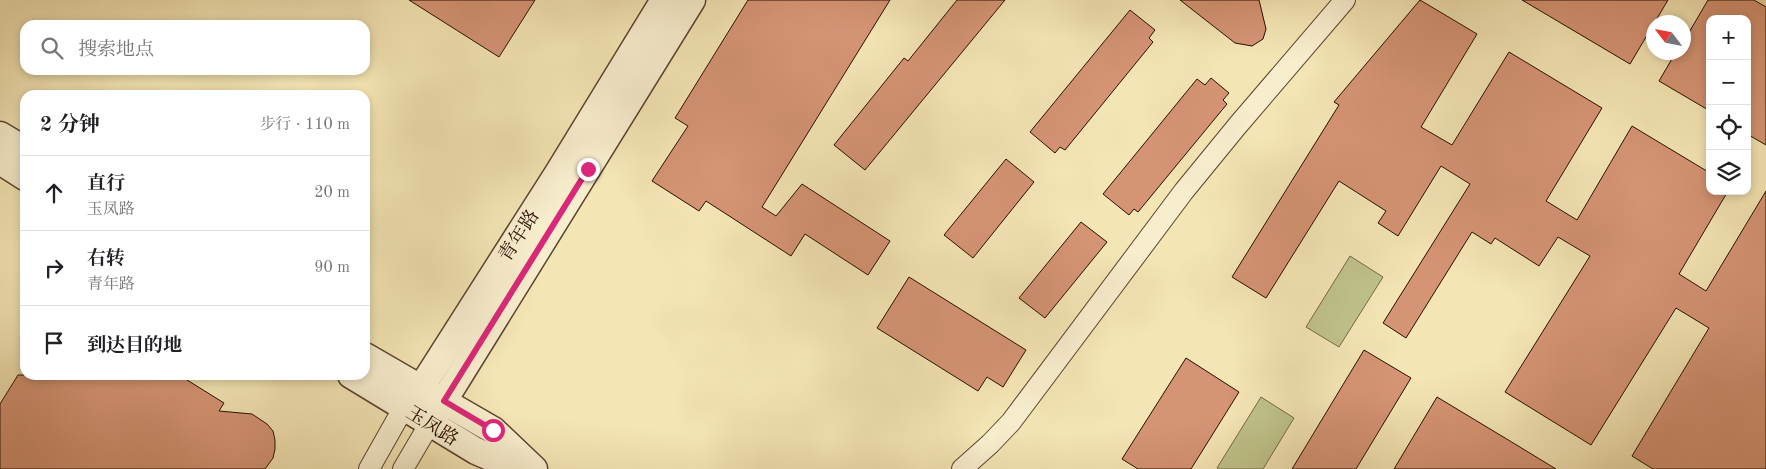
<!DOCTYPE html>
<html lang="zh">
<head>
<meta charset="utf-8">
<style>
  body { margin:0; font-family:"Old Standard TT","Noto Serif SC",serif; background:#f2f2f2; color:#202124 }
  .controls { position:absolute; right:15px; top:15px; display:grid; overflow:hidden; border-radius:10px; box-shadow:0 2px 8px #0003 }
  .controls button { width:45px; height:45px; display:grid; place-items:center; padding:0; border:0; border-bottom:1px solid #e0e0e0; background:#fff; color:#202124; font:25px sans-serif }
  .compass { position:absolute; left:1646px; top:15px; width:45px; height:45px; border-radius:50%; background:#fff; box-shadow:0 2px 8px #0003; rotate:302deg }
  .stop { position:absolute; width:15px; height:15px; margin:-11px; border:4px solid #db2777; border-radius:50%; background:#fff }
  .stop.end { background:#db2777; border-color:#fff; box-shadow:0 1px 5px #0008 }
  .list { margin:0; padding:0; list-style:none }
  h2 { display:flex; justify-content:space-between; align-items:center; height:65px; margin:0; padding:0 20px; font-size:21px }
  h2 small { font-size:16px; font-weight:400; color:#757577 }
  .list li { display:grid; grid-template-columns:32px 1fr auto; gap:15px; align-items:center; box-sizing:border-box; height:75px; padding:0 20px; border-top:1px solid #e0e0e0 }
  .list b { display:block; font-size:19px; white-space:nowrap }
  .list p { margin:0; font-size:16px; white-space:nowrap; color:#757577 }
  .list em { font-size:16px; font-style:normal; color:#757577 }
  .icon { flex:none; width:28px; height:28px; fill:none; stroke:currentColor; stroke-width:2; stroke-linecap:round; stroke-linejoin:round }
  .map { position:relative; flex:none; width:1766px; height:469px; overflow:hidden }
  .search { position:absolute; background:#fff; box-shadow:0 2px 8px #0003; left:20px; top:20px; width:350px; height:55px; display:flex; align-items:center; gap:12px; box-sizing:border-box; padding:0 18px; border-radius:15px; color:#757577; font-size:19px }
  .panel { position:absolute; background:#fff; box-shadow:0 2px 8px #0003; left:20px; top:90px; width:350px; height:290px; border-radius:15px }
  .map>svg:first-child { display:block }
  .green { fill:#bfc38a; stroke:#746846 }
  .building { fill:#d59474; stroke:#290d01 }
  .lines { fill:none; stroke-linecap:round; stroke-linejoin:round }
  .minor-casing { stroke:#5c432e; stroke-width:22 }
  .tertiary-casing { stroke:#5c432e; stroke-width:29 }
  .minor { stroke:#f8eece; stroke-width:20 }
  .tertiary { stroke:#f8eece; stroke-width:26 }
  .route { stroke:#db2777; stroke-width:6 }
  .labels { text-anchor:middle; stroke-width:5; stroke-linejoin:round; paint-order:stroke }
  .street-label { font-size:19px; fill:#290d01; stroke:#f8eece }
</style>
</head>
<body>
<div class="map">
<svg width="1766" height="469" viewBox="0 0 1766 469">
  <rect width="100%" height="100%" fill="#f4e5b4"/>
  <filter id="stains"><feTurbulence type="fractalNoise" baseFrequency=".004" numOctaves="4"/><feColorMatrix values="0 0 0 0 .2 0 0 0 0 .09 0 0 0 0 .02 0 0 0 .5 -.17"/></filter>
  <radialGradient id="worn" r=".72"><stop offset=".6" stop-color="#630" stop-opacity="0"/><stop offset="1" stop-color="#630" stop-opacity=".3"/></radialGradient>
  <g class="green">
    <polygon points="1350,256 1383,277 1339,347 1306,327"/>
    <polygon points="1261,397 1294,418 1263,469 1219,469 1217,468"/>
  </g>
  <g class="building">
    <polygon points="409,0 535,0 499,57"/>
    <polygon points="748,0 890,0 762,207 776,216 802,184 890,241 868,275 805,234 791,256 706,201 699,211 652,181 688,126 675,118"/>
    <polygon points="957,0 1005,0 865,170 834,145 904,58 908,61"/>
    <polygon points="1180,0 1259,0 1266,29 1263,39 1252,46 1235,43"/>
    <polygon points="1420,0 1477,34 1421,127 1452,145 1509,52 1602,108 1546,201 1577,220 1632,126 1710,173 1710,191 1728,191 1679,274 1706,291 1766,191 1766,469 1653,469 1632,456 1709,328 1676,308 1591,445 1505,392 1590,256 1558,237 1539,266 1495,238 1491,244 1472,232 1406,338 1383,323 1470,184 1441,166 1398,236 1378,223 1386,211 1339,181 1266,298 1232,277 1339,105 1334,102"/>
    <polygon points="1522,0 1668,0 1630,64"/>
    <polygon points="1708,0 1754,0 1766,7 1766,145 1747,134 1747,19 1710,19 1710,111 1659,81 1676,52 1684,52 1684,41"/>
    <polygon points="1130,10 1155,30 1149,38 1153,42 1065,150 1060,147 1055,153 1030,132"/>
    <polygon points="1211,78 1229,93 1223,100 1227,104 1138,212 1134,209 1129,215 1103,194 1197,79 1205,85"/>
    <polygon points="1006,159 1034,182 973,258 944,235"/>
    <polygon points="1081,222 1107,242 1045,318 1019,298"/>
    <polygon points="909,277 1026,350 1003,387 987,377 978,391 877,328"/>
    <polygon points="1364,350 1411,378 1356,469 1292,469"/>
    <polygon points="1186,358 1239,392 1191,469 1138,469 1122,459"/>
    <polygon points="18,375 179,375 224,403 219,411 252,414 267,424 273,431 275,440 275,449 273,458 265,469 0,469 0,404"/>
    <polygon points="1437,397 1510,441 1556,469 1394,469"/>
  </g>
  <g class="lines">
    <g class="minor-casing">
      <g id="minor">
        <polyline points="369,469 404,407"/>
        <polyline points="403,469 430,423"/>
        <polyline points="962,469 990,444 1011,422 1184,191 1238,125 1345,0"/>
      </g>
    </g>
    <g class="tertiary-casing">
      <g id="tertiary">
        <polyline points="0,135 25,150"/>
        <polyline points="0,161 25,177"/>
        <polyline points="365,356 493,430 534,469"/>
        <polyline points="351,375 476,451 517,469"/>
        <polyline points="404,407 421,388 558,173 664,0"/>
        <polyline points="430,423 692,0"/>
      </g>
    </g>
    <use href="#minor" class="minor"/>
    <use href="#tertiary" class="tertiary"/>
  </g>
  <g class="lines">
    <polyline class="route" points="493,430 444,401 588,169"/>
  </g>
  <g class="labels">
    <g class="street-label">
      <text transform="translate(518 235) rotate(-57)" y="7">青年路</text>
      <text transform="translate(433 425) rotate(32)" y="7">玉凤路</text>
    </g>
  </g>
  <rect width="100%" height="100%" filter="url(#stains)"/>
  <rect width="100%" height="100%" fill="url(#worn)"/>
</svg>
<div class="controls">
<button>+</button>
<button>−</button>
<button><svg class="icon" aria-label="locate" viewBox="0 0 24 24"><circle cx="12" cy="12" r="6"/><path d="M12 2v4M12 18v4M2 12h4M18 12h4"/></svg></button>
<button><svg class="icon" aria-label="layers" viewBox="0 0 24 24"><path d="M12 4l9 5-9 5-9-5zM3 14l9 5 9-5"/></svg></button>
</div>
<svg class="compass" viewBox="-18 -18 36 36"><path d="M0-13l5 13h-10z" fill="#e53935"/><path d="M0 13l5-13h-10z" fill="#757577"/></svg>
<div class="stop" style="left:493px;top:430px"></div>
<div class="stop end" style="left:588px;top:169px"></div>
<div class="search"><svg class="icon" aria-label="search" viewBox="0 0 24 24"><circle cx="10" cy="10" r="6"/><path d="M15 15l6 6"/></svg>搜索地点</div>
<section class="panel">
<h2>2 分钟<small>步行 · 110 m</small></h2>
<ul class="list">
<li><svg class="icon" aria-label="ahead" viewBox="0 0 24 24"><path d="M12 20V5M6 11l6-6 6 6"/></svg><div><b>直行</b><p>玉凤路</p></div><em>20 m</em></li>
<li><svg class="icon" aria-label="right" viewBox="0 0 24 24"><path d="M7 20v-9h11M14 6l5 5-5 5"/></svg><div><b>右转</b><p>青年路</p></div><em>90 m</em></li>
<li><svg class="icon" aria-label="arrive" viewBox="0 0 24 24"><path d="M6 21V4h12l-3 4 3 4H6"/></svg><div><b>到达目的地</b></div></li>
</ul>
</section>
</div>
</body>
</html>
